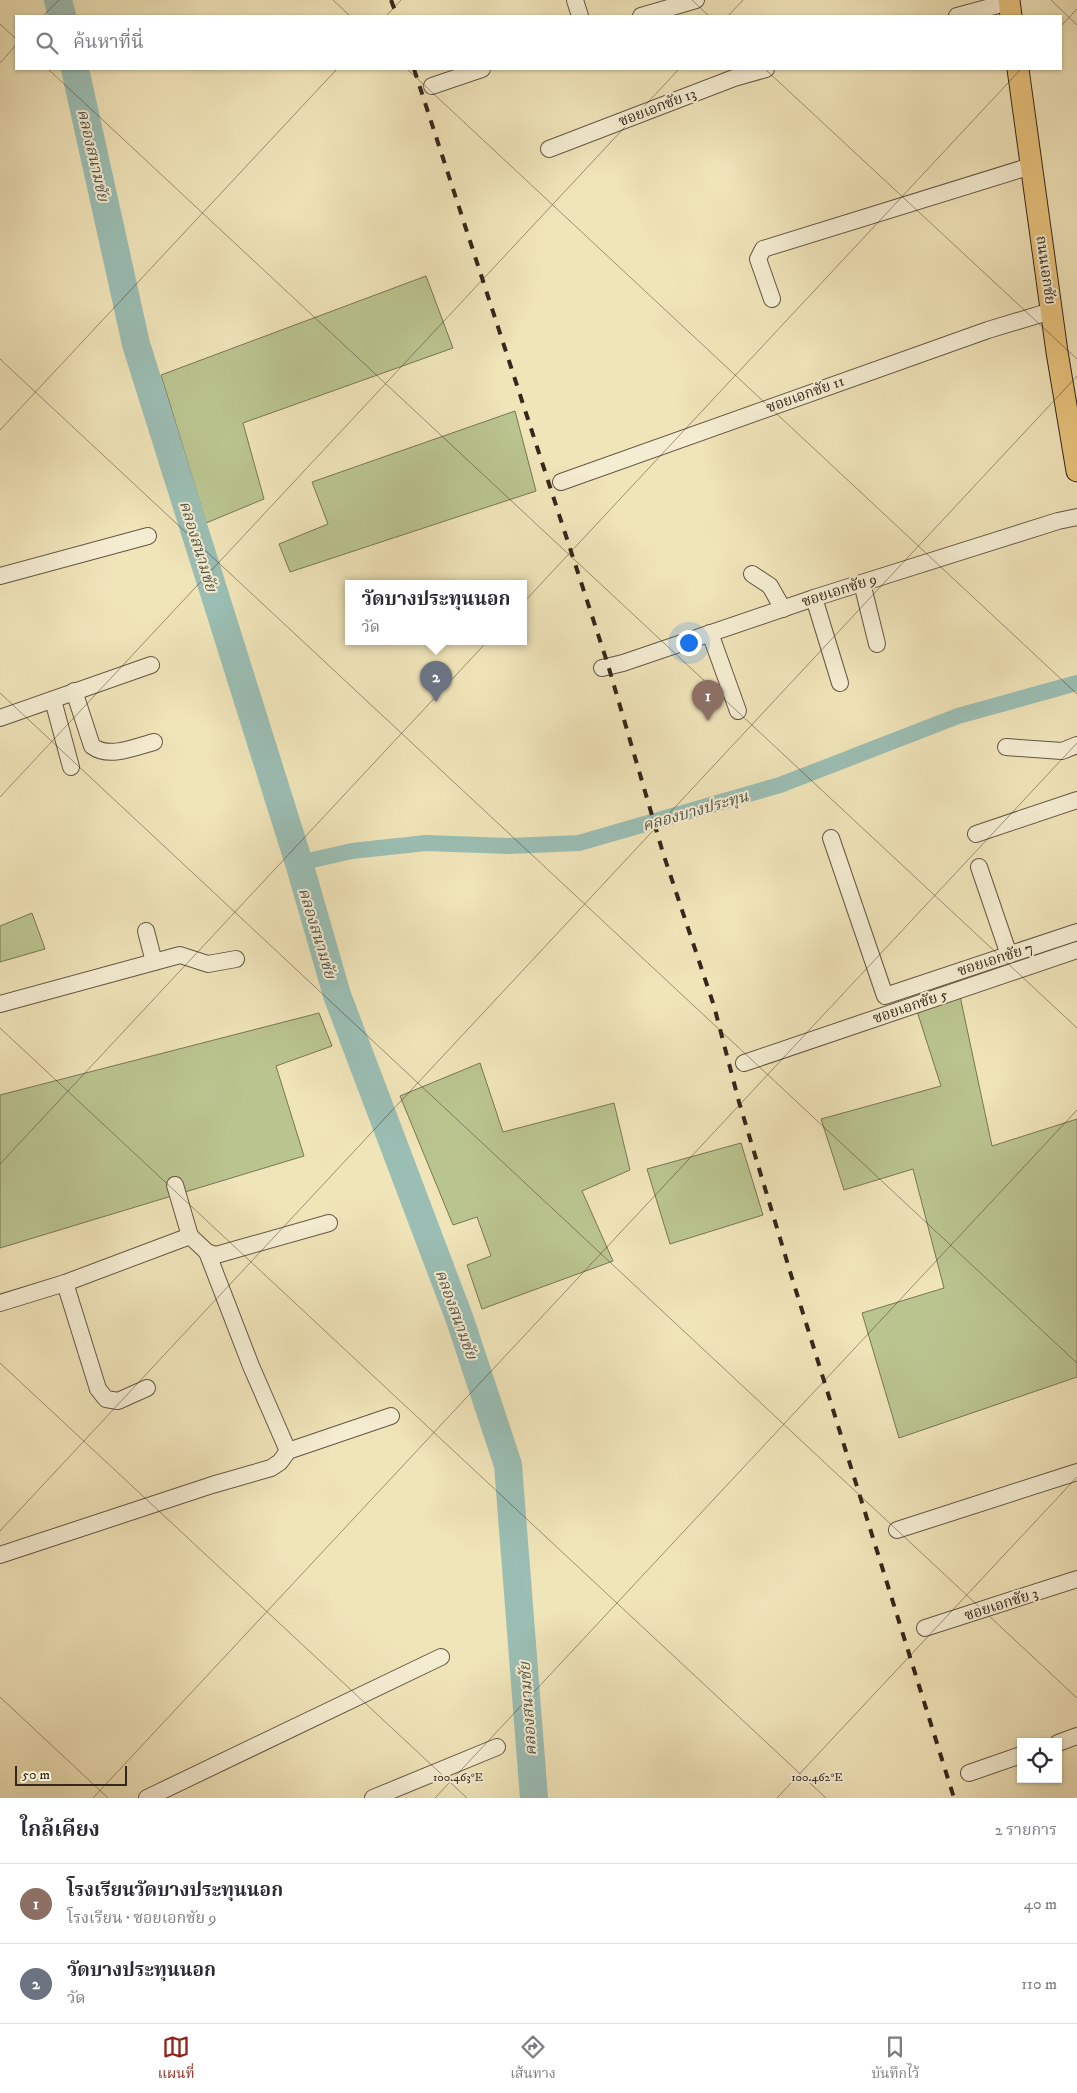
<!DOCTYPE html>
<html lang="th">
<head>
<meta charset="utf-8">
<style>
  body { margin:0; font-family:"IM FELL DW Pica","Noto Serif Thai",serif; background:#f2f2f3; color:#2b2b33 }
  .controls { position:absolute; right:15px; bottom:15px; display:grid; overflow:hidden; border-radius:0px; box-shadow:0 1px 4px #0004 }
  .controls button { width:45px; height:45px; display:grid; place-items:center; padding:0; border:0; border-bottom:1px solid #e1e1e2; background:#fff; color:#2b2b33; font:25px sans-serif }
  .scale { position:absolute; left:15px; bottom:12px; width:112px; box-sizing:border-box; padding-left:5px; border:2px solid #35271c; border-top:0; font-size:14px; line-height:18px; white-space:nowrap; color:#35271c; -webkit-text-stroke:4px #f5edd2; paint-order:stroke }
  .you { position:absolute; left:688px; top:642px; width:18px; height:18px; margin:-12px; border:4px solid #fff; border-radius:50%; background:#1a73e8; box-shadow:0 0 0 8px #1a73e833 }
  .badge { display:grid; place-items:center; width:32px; height:32px; border-radius:50%; background:#8f2418; color:#fff; font-size:16px; font-weight:700 }
  .pin { position:absolute; translate:-50% -41px; filter:drop-shadow(0 1px 2px #0008) }
  .pin::after { content:''; position:absolute; top:26px; width:18px; height:15px; background:inherit; clip-path:polygon(0 0,100% 0,50% 100%) }
  .popup { position:absolute; left:345px; top:580px; width:182px; height:65px; box-sizing:border-box; display:grid; place-content:center; border-radius:0px; background:#fff; filter:drop-shadow(0 1px 4px #0005); font-size:16px; white-space:nowrap; color:#7c7c81 }
  .popup b { font-size:19px; color:#2b2b33 }
  .popup::after { content:''; position:absolute; left:50%; top:100%; margin-left:-10px; border:10px solid transparent; border-top-color:#fff }
  .list { margin:0; padding:0; list-style:none }
  h2 { display:flex; justify-content:space-between; align-items:center; height:65px; margin:0; padding:0 20px; font-size:21px }
  h2 small { font-size:16px; font-weight:400; color:#7c7c81 }
  .list li { display:grid; grid-template-columns:32px 1fr auto; gap:15px; align-items:center; box-sizing:border-box; height:80px; padding:0 20px; border-top:1px solid #e1e1e2 }
  .list b { display:block; font-size:19px; white-space:nowrap }
  .list p { margin:0; font-size:16px; white-space:nowrap; color:#7c7c81 }
  .list em { font-size:16px; font-style:normal; color:#7c7c81 }
  .icon { flex:none; width:28px; height:28px; fill:none; stroke:currentColor; stroke-width:2; stroke-linecap:round; stroke-linejoin:round }
  .map { position:relative; flex:none; width:1077px; height:1798px; overflow:hidden }
  .search { position:absolute; background:#fff; box-shadow:0 1px 4px #0004; left:15px; right:15px; top:15px; height:55px; display:flex; align-items:center; gap:12px; box-sizing:border-box; padding:0 18px; border-radius:0px; color:#7c7c81; font-size:19px }
  .sheet { height:225px; background:#fff }
  nav { display:flex; justify-content:space-around; align-items:center; box-sizing:border-box; height:70px; border-top:1px solid #e1e1e2; background:#fff; font-size:14px; color:#7c7c81 }
  nav a { display:grid; justify-items:center; gap:2px }
  nav .on { color:#8f2418 }
  .map>svg:first-child { display:block }
  .green { fill:#bac48f; stroke:#787656 }
  .lines { fill:none; stroke-linecap:round; stroke-linejoin:round }
  .canal { stroke:#9bbeb4; stroke-width:16 }
  .river { stroke:#9bbeb4; stroke-width:28 }
  .minor-casing { stroke:#645643; stroke-width:18 }
  .major-casing { stroke:#35271c; stroke-width:23 }
  .minor { stroke:#f5edd2; stroke-width:16 }
  .major { stroke:#e8c27c; stroke-width:21 }
  .rail { stroke:#35271c; stroke-width:4; stroke-dasharray:9 9; stroke-linecap:butt }
  .ticks { fill:none; stroke:#35271c; stroke-width:1; stroke-opacity:0.45 }
  .labels { text-anchor:middle; stroke-width:4; stroke-linejoin:round; paint-order:stroke }
  .street-label { font-size:15px; fill:#35271c; stroke:#f5edd2 }
  .water-label { font-size:16px; font-style:italic; fill:#54544a; stroke:#f5edd2 }
  .ticks-label { font-size:12px; text-anchor:middle; fill:#35271c; stroke:#f5edd2; stroke-width:4; stroke-linejoin:round; paint-order:stroke }
</style>
</head>
<body>
<div class="map">
<svg width="1077" height="1798" viewBox="0 0 1077 1798">
  <rect width="100%" height="100%" fill="#f0e4b9"/>
  <filter id="stains"><feTurbulence type="fractalNoise" baseFrequency=".004" numOctaves="4"/><feColorMatrix values="0 0 0 0 .2 0 0 0 0 .09 0 0 0 0 .02 0 0 0 .5 -.17"/></filter>
  <radialGradient id="worn" r=".72"><stop offset=".6" stop-color="#630" stop-opacity="0"/><stop offset="1" stop-color="#630" stop-opacity=".3"/></radialGradient>
  <g class="green">
    <polygon points="426,276 453,348 243,423 264,499 206,523 161,375"/>
    <polygon points="515,411 536,491 290,572 279,544 328,524 312,482"/>
    <polygon points="32,913 45,949 0,962 0,926"/>
    <polygon points="960,996 992,1146 1077,1119 1077,1377 899,1438 862,1313 944,1288 913,1169 844,1190 821,1119 941,1086 916,1008"/>
    <polygon points="319,1013 332,1046 276,1066 304,1156 0,1248 0,1095"/>
    <polygon points="480,1063 503,1132 614,1103 630,1170 582,1191 613,1261 482,1309 467,1265 491,1256 477,1217 453,1225 400,1096"/>
    <polygon points="741,1143 763,1215 670,1244 647,1169"/>
  </g>
  <g class="lines">
    <polyline class="canal" points="299,863 352,851 426,843 508,846 579,843 780,785 958,716 1077,683"/>
    <g class="river">
      <polyline points="58,0 62,16"/>
      <polyline points="75,69 136,344 299,863 337,995 460,1320 508,1465 534,1798"/>
    </g>
    <g class="minor-casing">
      <g id="minor">
        <polyline points="575,0 580,16"/>
        <polyline points="641,16 696,0"/>
        <polyline points="957,16 1009,2"/>
        <polyline points="432,86 482,69"/>
        <polyline points="549,149 734,78 766,69"/>
        <polyline points="772,299 758,259 763,249 1031,166"/>
        <polyline points="561,482 988,330 1051,311"/>
        <polyline points="752,574 770,586 783,609"/>
        <polyline points="0,576 148,536"/>
        <polyline points="862,583 877,644"/>
        <polyline points="814,598 840,683"/>
        <polyline points="710,633 738,711"/>
        <polyline points="602,668 623,663 814,598 1058,521 1077,517"/>
        <path d="M74,691L92,746C109,759 135,747 154,742"/>
        <polyline points="53,700 71,767"/>
        <polyline points="0,718 151,665"/>
        <polyline points="1006,747 1062,751 1077,745"/>
        <polyline points="976,834 1077,800"/>
        <polyline points="831,838 885,996 1077,932"/>
        <polyline points="979,867 1009,955"/>
        <polyline points="146,931 154,962"/>
        <polyline points="0,1004 180,955 208,964 236,959"/>
        <polyline points="744,1063 1077,950"/>
        <polyline points="175,1185 190,1236"/>
        <polyline points="207,1252 251,1366 288,1451"/>
        <polyline points="65,1283 98,1389 106,1399 118,1401 147,1388"/>
        <polyline points="0,1303 65,1283 190,1236 207,1252 216,1255 329,1223"/>
        <polyline points="897,1530 1077,1472"/>
        <polyline points="0,1555 212,1485 271,1468 280,1462 288,1451 391,1416"/>
        <polyline points="925,1628 1077,1579"/>
        <polyline points="1058,1743 1077,1736"/>
        <polyline points="969,1773 1021,1755"/>
        <polyline points="147,1798 441,1657"/>
        <polyline points="373,1798 497,1747"/>
      </g>
    </g>
    <g class="major-casing">
      <g id="major">
        <polyline points="1009,0 1011,16"/>
        <polyline points="1018,69 1057,352 1077,471"/>
      </g>
    </g>
    <use href="#minor" class="minor"/>
    <use href="#major" class="major"/>
    <g class="rail">
      <polyline points="391,0 397,16"/>
      <polyline points="414,69 608,665 663,853 714,1006 739,1102 792,1278 954,1798"/>
    </g>
  </g>
  <path class="ticks" d="M333,0L350,16M692,0L709,16M1051,0L1077,25M43,16L59,0M386,16L401,0M728,16L743,0M0,24L16,39M1061,26L1077,9M0,63L16,45M48,69L1077,1028M407,69L1077,694M765,69L1077,359M0,359L1077,1363M0,430L337,69M0,693L1077,1698M0,797L679,69M0,1028L826,1798M0,1164L1021,69M0,1363L467,1798M0,1531L1077,376M0,1697L108,1798M93,1798L1077,743M435,1798L1077,1110M777,1798L1077,1477"/>
  <g class="labels">
    <g class="street-label">
      <text transform="translate(657 107) rotate(-21)" y="5">ซอยเอกชัย 13</text>
      <text transform="translate(1046 270) rotate(82)" y="5">ถนนเอกชัย</text>
      <text transform="translate(805 394) rotate(-20)" y="5">ซอยเอกชัย 11</text>
      <text transform="translate(839 590) rotate(-18)" y="5">ซอยเอกชัย 9</text>
      <text transform="translate(995 959) rotate(-18)" y="5">ซอยเอกชัย 7</text>
      <text transform="translate(910 1006) rotate(-19)" y="5">ซอยเอกชัย 5</text>
      <text transform="translate(1001 1604) rotate(-18)" y="5">ซอยเอกชัย 3</text>
    </g>
    <g class="water-label">
      <text transform="translate(94 155) rotate(77)" y="6">คลองสนามชัย</text>
      <text transform="translate(199 546) rotate(73)" y="6">คลองสนามชัย</text>
      <text transform="translate(695 810) rotate(-16)" y="6">คลองบางประทุน</text>
      <text transform="translate(318 933) rotate(73)" y="6">คลองสนามชัย</text>
      <text transform="translate(457 1314) rotate(70)" y="6">คลองสนามชัย</text>
      <text transform="translate(527 1709) rotate(-94)" y="6">คลองสนามชัย</text>
    </g>
  </g>
  <g class="ticks-label">
    <text x="458" y="1781">100.463°E</text>
    <text x="817" y="1781">100.462°E</text>
  </g>
  <rect width="100%" height="100%" filter="url(#stains)"/>
  <rect width="100%" height="100%" fill="url(#worn)"/>
</svg>
<div class="controls">
<button><svg class="icon" aria-label="locate" viewBox="0 0 24 24"><circle cx="12" cy="12" r="6"/><path d="M12 2v4M12 18v4M2 12h4M18 12h4"/></svg></button>
</div>
<div class="scale">50 m</div>
<div class="you"></div>
<div class="pin badge" style="left:708px;top:721px;background:#8d6e63">1</div>
<div class="pin badge" style="left:436px;top:702px;background:#6b7280">2</div>
<div class="popup"><b>วัดบางประทุนนอก</b>วัด</div>
<div class="search"><svg class="icon" aria-label="search" viewBox="0 0 24 24"><circle cx="10" cy="10" r="6"/><path d="M15 15l6 6"/></svg>ค้นหาที่นี่</div>
</div>
<section class="sheet">
<h2>ใกล้เคียง<small>2 รายการ</small></h2>
<ul class="list">
<li><span class="badge" style="background:#8d6e63">1</span><div><b>โรงเรียนวัดบางประทุนนอก</b><p>โรงเรียน · ซอยเอกชัย 9</p></div><em>40 m</em></li>
<li><span class="badge" style="background:#6b7280">2</span><div><b>วัดบางประทุนนอก</b><p>วัด</p></div><em>110 m</em></li>
</ul>
</section>
<nav>
<a class="on"><svg class="icon" aria-label="map" viewBox="0 0 24 24"><path d="M3 6l6-2 6 2 6-2v14l-6 2-6-2-6 2zM9 4v14M15 6v14"/></svg>แผนที่</a>
<a><svg class="icon" aria-label="directions" viewBox="0 0 24 24"><path d="M12 3l9 9-9 9-9-9zM9 14v-3h6M13 9l2 2-2 2"/></svg>เส้นทาง</a>
<a><svg class="icon" aria-label="saved" viewBox="0 0 24 24"><path d="M7 4h10v16l-5-4-5 4z"/></svg>บันทึกไว้</a>
</nav>
</body>
</html>
